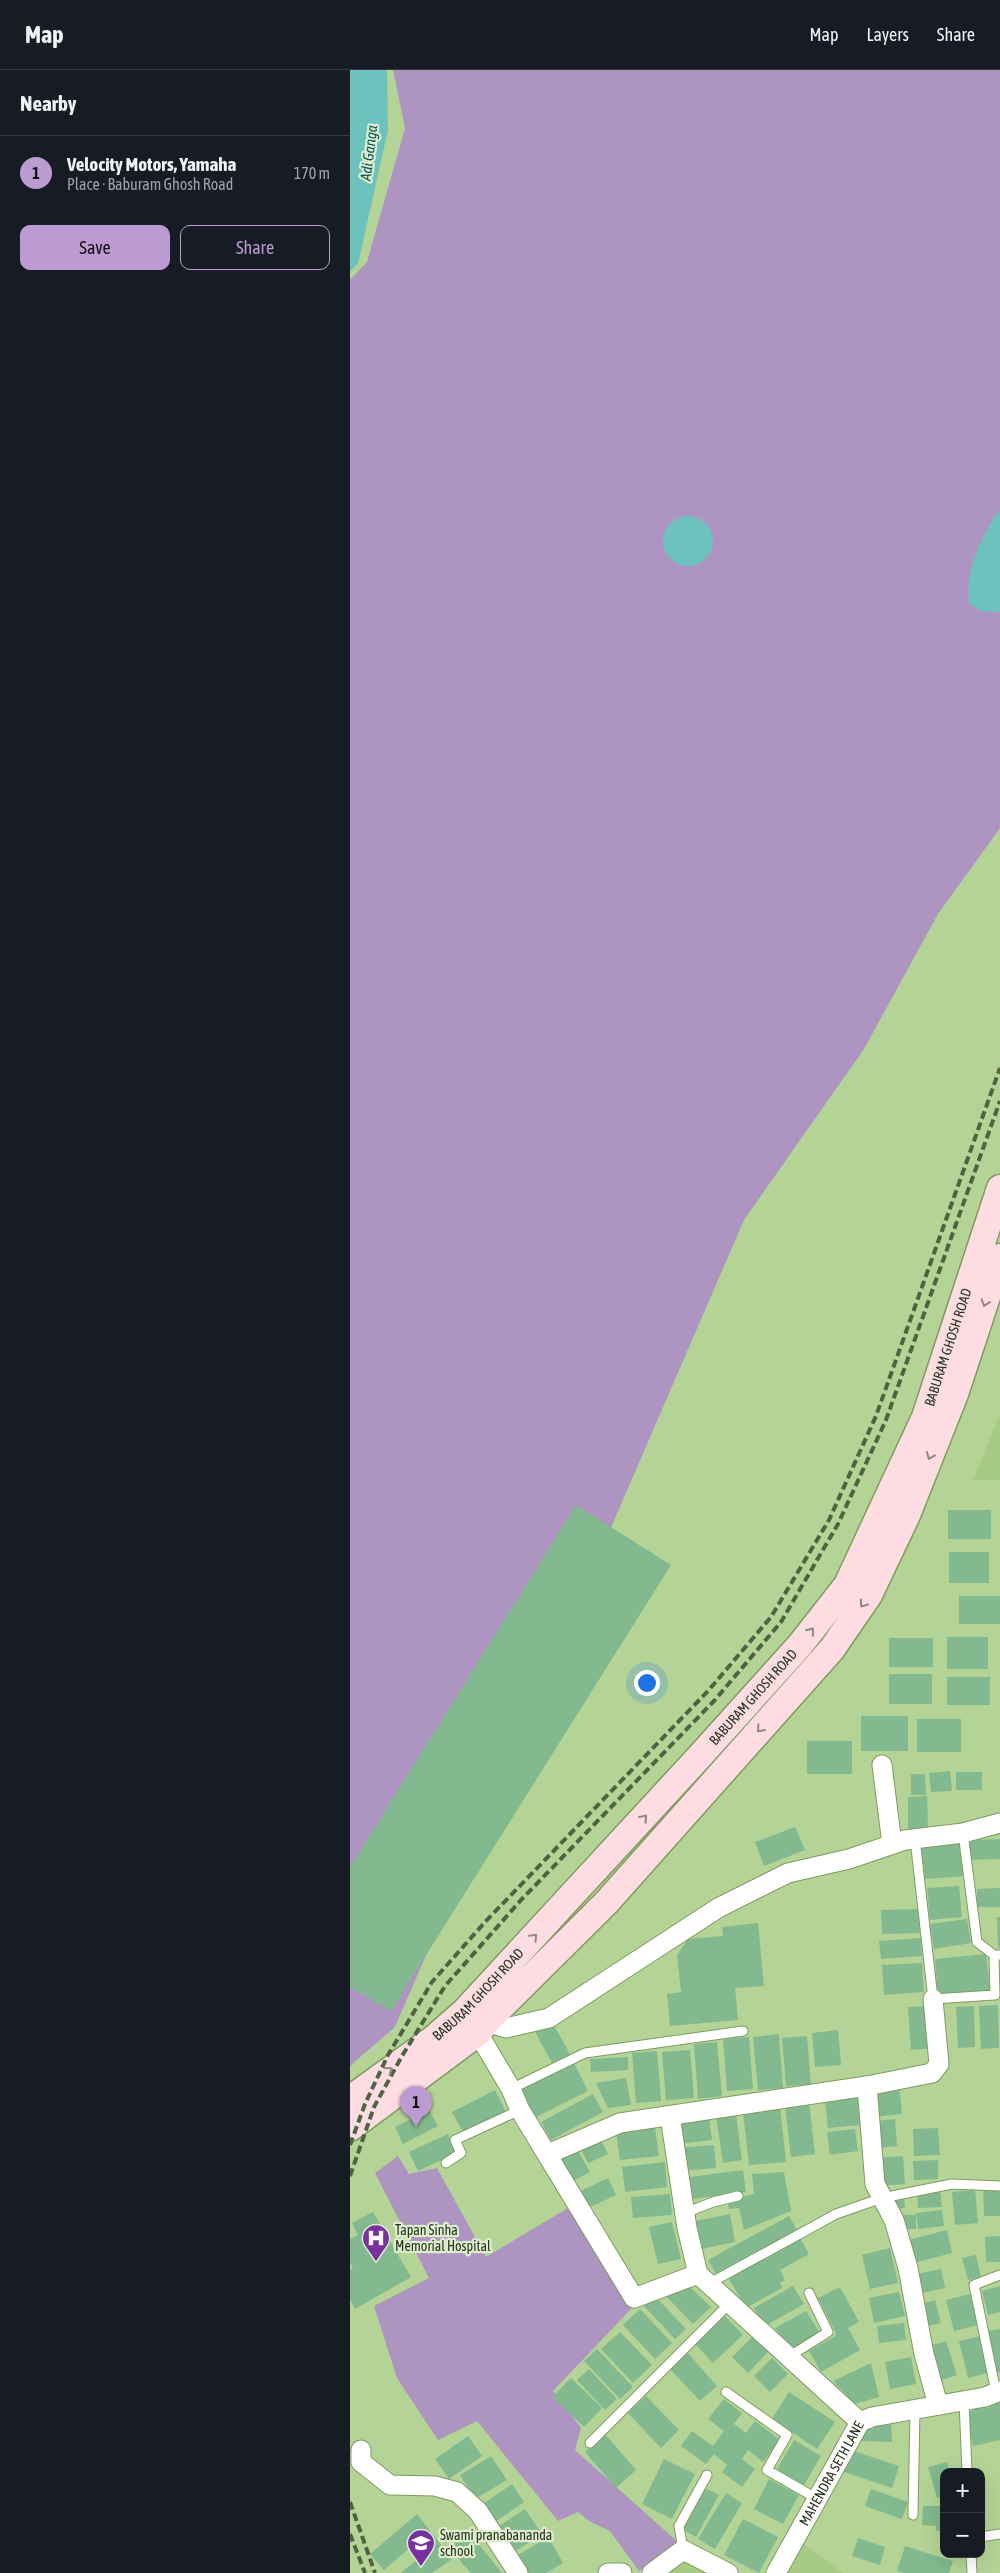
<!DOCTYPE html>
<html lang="en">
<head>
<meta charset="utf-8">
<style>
  body { margin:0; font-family:"Asap Condensed",sans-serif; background:#242831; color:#f1f3f6 }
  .controls { position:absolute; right:15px; bottom:15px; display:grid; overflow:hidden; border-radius:10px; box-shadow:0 5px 20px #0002 }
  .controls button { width:45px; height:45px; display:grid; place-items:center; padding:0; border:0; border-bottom:1px solid #363941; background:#171b24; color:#f1f3f6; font:25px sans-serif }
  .you { position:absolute; left:296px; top:1612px; width:18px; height:18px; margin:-12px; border:4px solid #fff; border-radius:50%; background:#1a73e8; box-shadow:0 0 0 8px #1a73e833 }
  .badge { display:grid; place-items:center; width:32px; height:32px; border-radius:50%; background:#bb9bd1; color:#111; font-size:16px; font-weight:700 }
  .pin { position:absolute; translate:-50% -41px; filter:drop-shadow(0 1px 2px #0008) }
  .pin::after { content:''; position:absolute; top:26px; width:18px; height:15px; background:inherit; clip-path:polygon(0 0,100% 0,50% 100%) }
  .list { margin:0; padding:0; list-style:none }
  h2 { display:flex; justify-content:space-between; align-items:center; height:65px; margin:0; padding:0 20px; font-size:21px }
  h2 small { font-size:16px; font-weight:400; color:#9ea1a6 }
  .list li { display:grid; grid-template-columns:32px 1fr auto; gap:15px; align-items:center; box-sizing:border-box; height:75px; padding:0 20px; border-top:1px solid #363941 }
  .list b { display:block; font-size:19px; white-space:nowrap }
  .list p { margin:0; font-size:16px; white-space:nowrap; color:#9ea1a6 }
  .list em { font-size:16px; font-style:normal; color:#9ea1a6 }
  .actions { display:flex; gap:10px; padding:15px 20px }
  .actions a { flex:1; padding:11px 0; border:1px solid #bb9bd1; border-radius:10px; text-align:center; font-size:18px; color:#bb9bd1 }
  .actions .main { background:#bb9bd1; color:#111 }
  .map { position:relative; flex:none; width:650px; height:2503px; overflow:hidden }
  header { display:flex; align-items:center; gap:30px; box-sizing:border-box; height:70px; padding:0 25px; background:#171b24; border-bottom:1px solid #363941 }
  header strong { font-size:24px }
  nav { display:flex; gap:28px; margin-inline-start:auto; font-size:18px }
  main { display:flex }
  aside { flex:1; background:#171b24 }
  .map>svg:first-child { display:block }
  .built { fill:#a7ca85 }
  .green { fill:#ae94c1 }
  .water { fill:#6cc2bd }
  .building { fill:#82b98e }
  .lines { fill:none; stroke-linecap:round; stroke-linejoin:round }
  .service-casing { stroke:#7e9c60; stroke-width:11 }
  .minor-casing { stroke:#7e9c60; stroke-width:21 }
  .secondary-casing { stroke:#7e9c60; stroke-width:29 }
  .service { stroke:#fff; stroke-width:9 }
  .minor { stroke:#fff; stroke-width:19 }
  .secondary { stroke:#fddde2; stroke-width:26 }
  .rail { stroke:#50623f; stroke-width:4; stroke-dasharray:8 4; stroke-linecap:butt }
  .oneway { stroke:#92887f }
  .labels { text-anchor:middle; stroke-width:4.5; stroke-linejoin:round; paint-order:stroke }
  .street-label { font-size:14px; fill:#28341c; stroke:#deefcf }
  .poi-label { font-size:14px; fill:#28341c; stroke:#deefcf; text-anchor:start }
  .water-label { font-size:15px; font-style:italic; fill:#045451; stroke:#deefcf }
</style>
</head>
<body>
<header>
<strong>Map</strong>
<nav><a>Map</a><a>Layers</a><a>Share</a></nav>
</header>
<main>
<aside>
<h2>Nearby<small></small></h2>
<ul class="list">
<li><span class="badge">1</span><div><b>Velocity Motors, Yamaha</b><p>Place · Baburam Ghosh Road</p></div><em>170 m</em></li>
</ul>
<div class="actions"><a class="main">Save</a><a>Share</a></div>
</aside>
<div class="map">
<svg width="650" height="2503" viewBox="0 0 650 2503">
  <rect width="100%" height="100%" fill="#b4d496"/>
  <g class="built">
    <polygon points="650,1344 650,1410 623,1410"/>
    <polygon points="449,2470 493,2503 434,2503"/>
    <polygon points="331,2489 366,2503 311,2503"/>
  </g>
  <g class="green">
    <polygon points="43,0 650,0 650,758 588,844 514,979 394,1150 45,1957 0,1996 0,210 17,192 55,58"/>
    <polygon points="48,2086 59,2104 87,2098 136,2187 218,2138 281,2239 203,2321 231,2358 225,2380 330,2474 289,2501 260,2461 239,2451 228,2442 208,2451 127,2351 88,2370 47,2308 24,2236 79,2208 25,2103"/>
  </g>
  <g class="water">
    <polygon points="0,0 37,0 38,60 8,194 0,201"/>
    <path d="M650,439V542L630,541L619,533C615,500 631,466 650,439Z"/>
    <circle cx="338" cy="471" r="25"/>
  </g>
  <g class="building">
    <polygon points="226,1435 321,1495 41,1941 0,1917 0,1797"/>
    <rect x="598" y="1440" width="43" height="29"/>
    <rect x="599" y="1482" width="40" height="31"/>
    <rect x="609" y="1526" width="41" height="28"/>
    <rect x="597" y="1567" width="41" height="32"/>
    <rect x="539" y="1568" width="44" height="29"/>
    <rect x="539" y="1604" width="43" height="30"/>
    <rect x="597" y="1607" width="43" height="28"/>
    <rect x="511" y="1646" width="47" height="35"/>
    <rect x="567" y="1649" width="44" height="33"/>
    <rect x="457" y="1671" width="45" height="33"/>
    <polygon points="600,1701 602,1721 581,1722 579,1703"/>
    <rect x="606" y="1702" width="26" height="18"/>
    <polygon points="561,1704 575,1704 576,1725 561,1725"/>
    <polygon points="577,1726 578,1758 558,1759 558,1727"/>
    <polygon points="445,1757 455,1780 414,1796 405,1772"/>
    <polygon points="650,1769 650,1789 618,1790 618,1770"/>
    <polygon points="612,1770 615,1806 575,1809 571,1774"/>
    <polygon points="609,1816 612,1847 580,1850 577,1818"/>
    <polygon points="650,1818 650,1837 627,1837 627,1819"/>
    <polygon points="571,1839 572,1863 532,1864 531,1840"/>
    <polygon points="647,1847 650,1847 650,1878 648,1878"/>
    <polygon points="617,1849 621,1873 584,1879 580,1854"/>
    <polygon points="408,1853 414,1916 385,1918 388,1950 320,1956 317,1924 331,1922 327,1885 338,1869 373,1866 372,1857"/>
    <polygon points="571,1868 572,1886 531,1889 529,1871"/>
    <polygon points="636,1884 640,1921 588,1926 585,1889"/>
    <polygon points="572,1893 574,1922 534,1925 532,1895"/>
    <polygon points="648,1935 649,1978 631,1979 629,1936"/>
    <polygon points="582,1936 585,1978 561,1980 558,1937"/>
    <polygon points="624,1936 625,1977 608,1978 606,1937"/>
    <polygon points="201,1950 220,1984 202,1993 184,1960"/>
    <polygon points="488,1960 491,1995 465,1997 462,1963"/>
    <polygon points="429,1964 433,2018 408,2020 403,1967"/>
    <polygon points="457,1966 461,2014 436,2016 432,1968"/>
    <polygon points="399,1967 403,2019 377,2021 373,1969"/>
    <polygon points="367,1972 372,2026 348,2029 344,1974"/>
    <polygon points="340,1980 344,2028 316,2030 312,1982"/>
    <polygon points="307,1981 311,2031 286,2033 282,1983"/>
    <polygon points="278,1987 278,2000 241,2002 240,1989"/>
    <polygon points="224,1993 238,2021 182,2049 168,2022"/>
    <polygon points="276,2008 281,2035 258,2038 246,2013"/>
    <polygon points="549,2014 552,2044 523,2047 520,2017"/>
    <polygon points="145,2020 156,2042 114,2064 102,2042"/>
    <polygon points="243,2024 253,2042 201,2070 191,2052"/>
    <polygon points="507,2027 510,2055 478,2058 475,2030"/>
    <polygon points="459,2032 465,2084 441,2087 435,2035"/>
    <polygon points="430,2037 436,2092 399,2095 393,2041"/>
    <polygon points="79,2040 88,2056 53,2074 45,2057"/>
    <polygon points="386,2043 392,2090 373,2093 366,2046"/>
    <polygon points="359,2046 362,2070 328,2074 325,2050"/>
    <polygon points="545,2049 547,2076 525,2078 523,2051"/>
    <polygon points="305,2057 309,2086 270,2090 266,2061"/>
    <polygon points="588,2058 590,2085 564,2086 563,2059"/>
    <polygon points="505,2059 508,2081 480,2085 477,2062"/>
    <polygon points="98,2064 106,2083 68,2101 59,2082"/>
    <polygon points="248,2064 258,2084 238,2093 228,2074"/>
    <polygon points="225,2075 240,2102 217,2114 202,2088"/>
    <polygon points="364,2075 366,2098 329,2101 327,2078"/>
    <polygon points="553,2086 555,2114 530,2116 528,2088"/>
    <polygon points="588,2090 588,2109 564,2110 563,2091"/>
    <polygon points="315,2092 317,2117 275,2122 272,2097"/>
    <polygon points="393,2100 396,2122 335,2130 332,2108"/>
    <polygon points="434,2102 441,2141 394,2160 389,2138 379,2139 377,2130 404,2124 402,2104"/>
    <polygon points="258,2108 266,2125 232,2141 224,2124"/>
    <polygon points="633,2118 650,2118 650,2146 634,2146"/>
    <polygon points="625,2120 628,2153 605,2155 602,2122"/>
    <polygon points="590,2121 592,2137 568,2138 567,2123"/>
    <polygon points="320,2124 322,2145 283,2148 281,2127"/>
    <polygon points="554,2127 555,2138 540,2139 539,2128"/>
    <polygon points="592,2140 594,2156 568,2159 566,2143"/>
    <polygon points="23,2142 61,2207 5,2239 0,2229 0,2200 3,2198 0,2193 0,2169 8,2165 2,2153"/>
    <polygon points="380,2144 385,2172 347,2180 341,2152"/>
    <polygon points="550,2145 566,2145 566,2159 551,2159"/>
    <polygon points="439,2146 447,2160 366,2204 358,2190"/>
    <polygon points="322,2152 331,2189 308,2194 299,2157"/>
    <polygon points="597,2160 602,2183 560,2194 554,2171"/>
    <polygon points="650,2166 650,2192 636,2192 635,2167"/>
    <polygon points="450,2168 459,2184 430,2200 435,2210 430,2213 432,2218 396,2238 379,2209"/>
    <polygon points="540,2178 548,2213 520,2219 512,2185"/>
    <polygon points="626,2185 631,2207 618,2210 612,2188"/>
    <polygon points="591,2199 595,2218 567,2224 562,2205"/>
    <polygon points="325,2214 341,2218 361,2237 343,2254 312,2222"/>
    <polygon points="443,2216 454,2234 415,2256 404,2238"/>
    <polygon points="650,2216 650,2242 638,2245 632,2221"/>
    <polygon points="490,2217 509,2252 498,2258 510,2280 471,2302 459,2281 485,2266 486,2263 468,2228"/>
    <polygon points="549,2222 555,2246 524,2253 519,2228"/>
    <polygon points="620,2224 628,2255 604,2261 596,2230"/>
    <polygon points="305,2226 336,2259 325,2269 294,2236"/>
    <polygon points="585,2230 591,2253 574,2257 568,2235"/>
    <polygon points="290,2239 322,2273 305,2289 273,2255"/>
    <polygon points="456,2241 470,2263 441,2280 425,2258"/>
    <polygon points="375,2246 393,2265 363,2293 345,2274"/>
    <polygon points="554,2253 556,2270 529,2273 527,2256"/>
    <polygon points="650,2259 650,2302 646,2303 638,2261"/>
    <polygon points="270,2262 302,2295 283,2313 251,2279"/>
    <polygon points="403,2266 419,2281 398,2303 382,2287"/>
    <polygon points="630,2266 638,2303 618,2308 609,2271"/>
    <polygon points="596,2271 607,2305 585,2312 575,2277"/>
    <polygon points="247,2279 283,2317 270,2329 234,2291"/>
    <polygon points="338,2283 367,2316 350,2331 320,2299"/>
    <polygon points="561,2287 566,2314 540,2319 535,2292"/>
    <polygon points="422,2288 438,2304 420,2322 404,2306"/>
    <polygon points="521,2293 529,2327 505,2334 483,2311"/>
    <polygon points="239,2299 267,2329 255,2340 227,2310"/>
    <polygon points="221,2308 252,2338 234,2357 202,2327"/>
    <polygon points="439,2322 485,2352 467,2379 422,2349"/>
    <polygon points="650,2325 650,2370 623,2376 616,2342 623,2341 622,2333 634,2330 636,2338 641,2337 638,2329"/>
    <polygon points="296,2326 329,2360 311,2378 278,2343"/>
    <polygon points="374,2329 392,2343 384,2354 396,2363 405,2351 430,2370 413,2392 398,2380 392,2389 405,2399 392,2417 372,2402 377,2395 364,2384 356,2394 331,2376 342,2361 363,2376 374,2361 358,2349"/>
    <polygon points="523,2351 541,2351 542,2372 511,2371 511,2359 523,2359"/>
    <polygon points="255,2364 286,2400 266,2418 235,2382"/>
    <polygon points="118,2366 132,2386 99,2409 85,2389"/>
    <polygon points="444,2370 471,2386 454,2415 427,2399"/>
    <polygon points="501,2380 549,2396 542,2418 494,2402"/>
    <polygon points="141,2386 157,2410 125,2429 110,2405"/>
    <polygon points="314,2389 345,2404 322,2449 292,2434"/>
    <polygon points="597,2392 599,2402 594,2402 594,2426 587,2428 578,2397"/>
    <polygon points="419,2409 449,2425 433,2454 404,2439"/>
    <polygon points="162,2414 174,2432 142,2454 130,2436"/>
    <polygon points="355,2418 369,2425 346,2467 332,2459"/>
    <polygon points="521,2419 558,2432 552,2449 515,2436"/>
    <polygon points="376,2423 392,2433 365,2479 348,2469"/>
    <polygon points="573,2436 594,2436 594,2461 586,2461 586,2456 572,2455"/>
    <polygon points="175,2439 192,2464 162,2483 146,2458"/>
    <polygon points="67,2444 102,2489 82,2503 51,2503 71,2486 63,2475 34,2500 20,2484"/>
    <polygon points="393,2449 428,2467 409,2503 374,2485"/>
    <polygon points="119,2462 152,2503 121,2503 111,2492 102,2476"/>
    <polygon points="198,2467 213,2493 196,2503 175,2503 165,2487"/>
    <polygon points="508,2468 535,2477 530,2495 502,2486"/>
    <polygon points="555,2476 603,2491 599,2503 554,2503 547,2501"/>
  </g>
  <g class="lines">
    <g class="service-casing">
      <g id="service">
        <polyline points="613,1763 627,1872 644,1885"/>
        <polyline points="565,1769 583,1929 645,1925 644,1885 650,1885"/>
        <polyline points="161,2019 235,1983 393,1961"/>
        <polyline points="96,2093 111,2083 105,2070 170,2040"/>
        <polyline points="335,2143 363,2132 388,2126"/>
        <polyline points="360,2213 486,2144 532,2128 602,2114 650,2116"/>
        <polyline points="440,2286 478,2262 459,2223"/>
        <polyline points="376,2322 437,2365 417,2400 466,2428"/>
        <polyline points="646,2322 624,2215 650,2205"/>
        <polyline points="614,2331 617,2402"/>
        <polyline points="240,2373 380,2233"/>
        <polyline points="563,2445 565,2340"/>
        <polyline points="631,2467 650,2464"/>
        <polyline points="333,2480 329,2456 357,2405"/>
        <polyline points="621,2484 622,2503"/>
      </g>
    </g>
    <g class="minor-casing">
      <g id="minor">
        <polyline points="532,1695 542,1774"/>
        <polyline points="136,1952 156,1958 199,1948 368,1838 438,1803 499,1789 555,1770 613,1763 650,1753"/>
        <polyline points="122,1953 161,2019 170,2040 284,2228 348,2204 510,2352"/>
        <polyline points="517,2016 582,2003 589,1994 583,1929"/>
        <polyline points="320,2046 337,2158 348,2204"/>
        <polyline points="198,2084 270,2053 517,2016 525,2114 544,2150 558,2198 574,2284 588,2335"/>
        <polyline points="11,2380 11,2392 40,2415 85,2416 107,2422 128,2441 168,2503"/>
        <polyline points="258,2503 272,2503"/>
        <polyline points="302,2503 333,2480 378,2503"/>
        <path id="s1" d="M426,2503L510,2352L522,2347L635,2327L650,2321"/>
      </g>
    </g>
    <g class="secondary-casing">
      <g id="secondary">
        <path id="s2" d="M0,2029L83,1969L114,1942L350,1686L450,1575L497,1515L575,1347L650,1118"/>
        <polyline points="0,2058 129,1962 136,1952 256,1833 482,1579 519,1525 557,1445 605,1324 650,1187"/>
      </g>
    </g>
    <use href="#service" class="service"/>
    <use href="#minor" class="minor"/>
    <use href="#secondary" class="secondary"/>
    <g class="rail">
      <polyline points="0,2075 15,2034 38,1985 82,1912 135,1852 358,1621 421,1547 479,1450 526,1346 650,998"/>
      <polyline points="0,2106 24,2037 52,1986 95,1916 171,1830 364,1631 431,1552 488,1454 536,1350 650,1031"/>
      <polyline points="0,2432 25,2503"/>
      <polyline points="0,2464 15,2503"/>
    </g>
  </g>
  <defs><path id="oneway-chevron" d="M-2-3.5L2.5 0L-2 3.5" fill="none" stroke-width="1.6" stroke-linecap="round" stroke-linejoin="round" transform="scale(1.25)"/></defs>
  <g class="oneway">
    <use href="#oneway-chevron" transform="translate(635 1233) rotate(108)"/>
    <use href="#oneway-chevron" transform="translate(580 1386) rotate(112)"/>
    <use href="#oneway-chevron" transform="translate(513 1534) rotate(125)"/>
    <use href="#oneway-chevron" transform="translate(461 1561) rotate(-52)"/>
    <use href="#oneway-chevron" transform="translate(410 1659) rotate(132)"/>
    <use href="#oneway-chevron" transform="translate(294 1748) rotate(-48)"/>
    <use href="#oneway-chevron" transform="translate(184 1867) rotate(-47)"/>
    <use href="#oneway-chevron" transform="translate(39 2000) rotate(-36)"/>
  </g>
  <defs>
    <g id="hospital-pin" transform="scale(1.4375)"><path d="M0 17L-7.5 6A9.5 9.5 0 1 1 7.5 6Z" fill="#7930a3" stroke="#deefcf"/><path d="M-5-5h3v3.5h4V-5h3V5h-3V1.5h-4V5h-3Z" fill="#fff"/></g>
    <g id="school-pin" transform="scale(1.4375)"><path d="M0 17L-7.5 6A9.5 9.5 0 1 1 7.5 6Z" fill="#7930a3" stroke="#deefcf"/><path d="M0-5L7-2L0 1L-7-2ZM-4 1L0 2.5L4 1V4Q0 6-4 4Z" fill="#fff"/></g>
  </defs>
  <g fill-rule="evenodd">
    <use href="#hospital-pin" x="26" y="2168"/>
    <use href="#school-pin" x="71" y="2473"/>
  </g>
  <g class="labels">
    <g class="street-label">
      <text dy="5" stroke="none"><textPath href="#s2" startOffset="976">BABURAM GHOSH ROAD</textPath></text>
      <text dy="5" stroke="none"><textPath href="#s2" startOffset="571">BABURAM GHOSH ROAD</textPath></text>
      <text dy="5" stroke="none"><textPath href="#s2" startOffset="166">BABURAM GHOSH ROAD</textPath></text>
      <text dy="5" stroke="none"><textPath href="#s1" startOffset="114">MAHENDRA SETH LANE</textPath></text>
    </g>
    <g class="poi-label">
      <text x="45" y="2165">Tapan Sinha<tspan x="45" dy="16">Memorial Hospital</tspan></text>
      <text x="90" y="2470">Swami pranabananda<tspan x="90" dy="16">school</tspan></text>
    </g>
    <g class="water-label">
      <text transform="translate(19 83) rotate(-83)" y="5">Adi Ganga</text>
    </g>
  </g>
</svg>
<div class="controls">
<button>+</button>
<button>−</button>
</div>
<div class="you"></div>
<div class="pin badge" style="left:66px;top:2057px">1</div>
</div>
</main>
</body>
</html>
